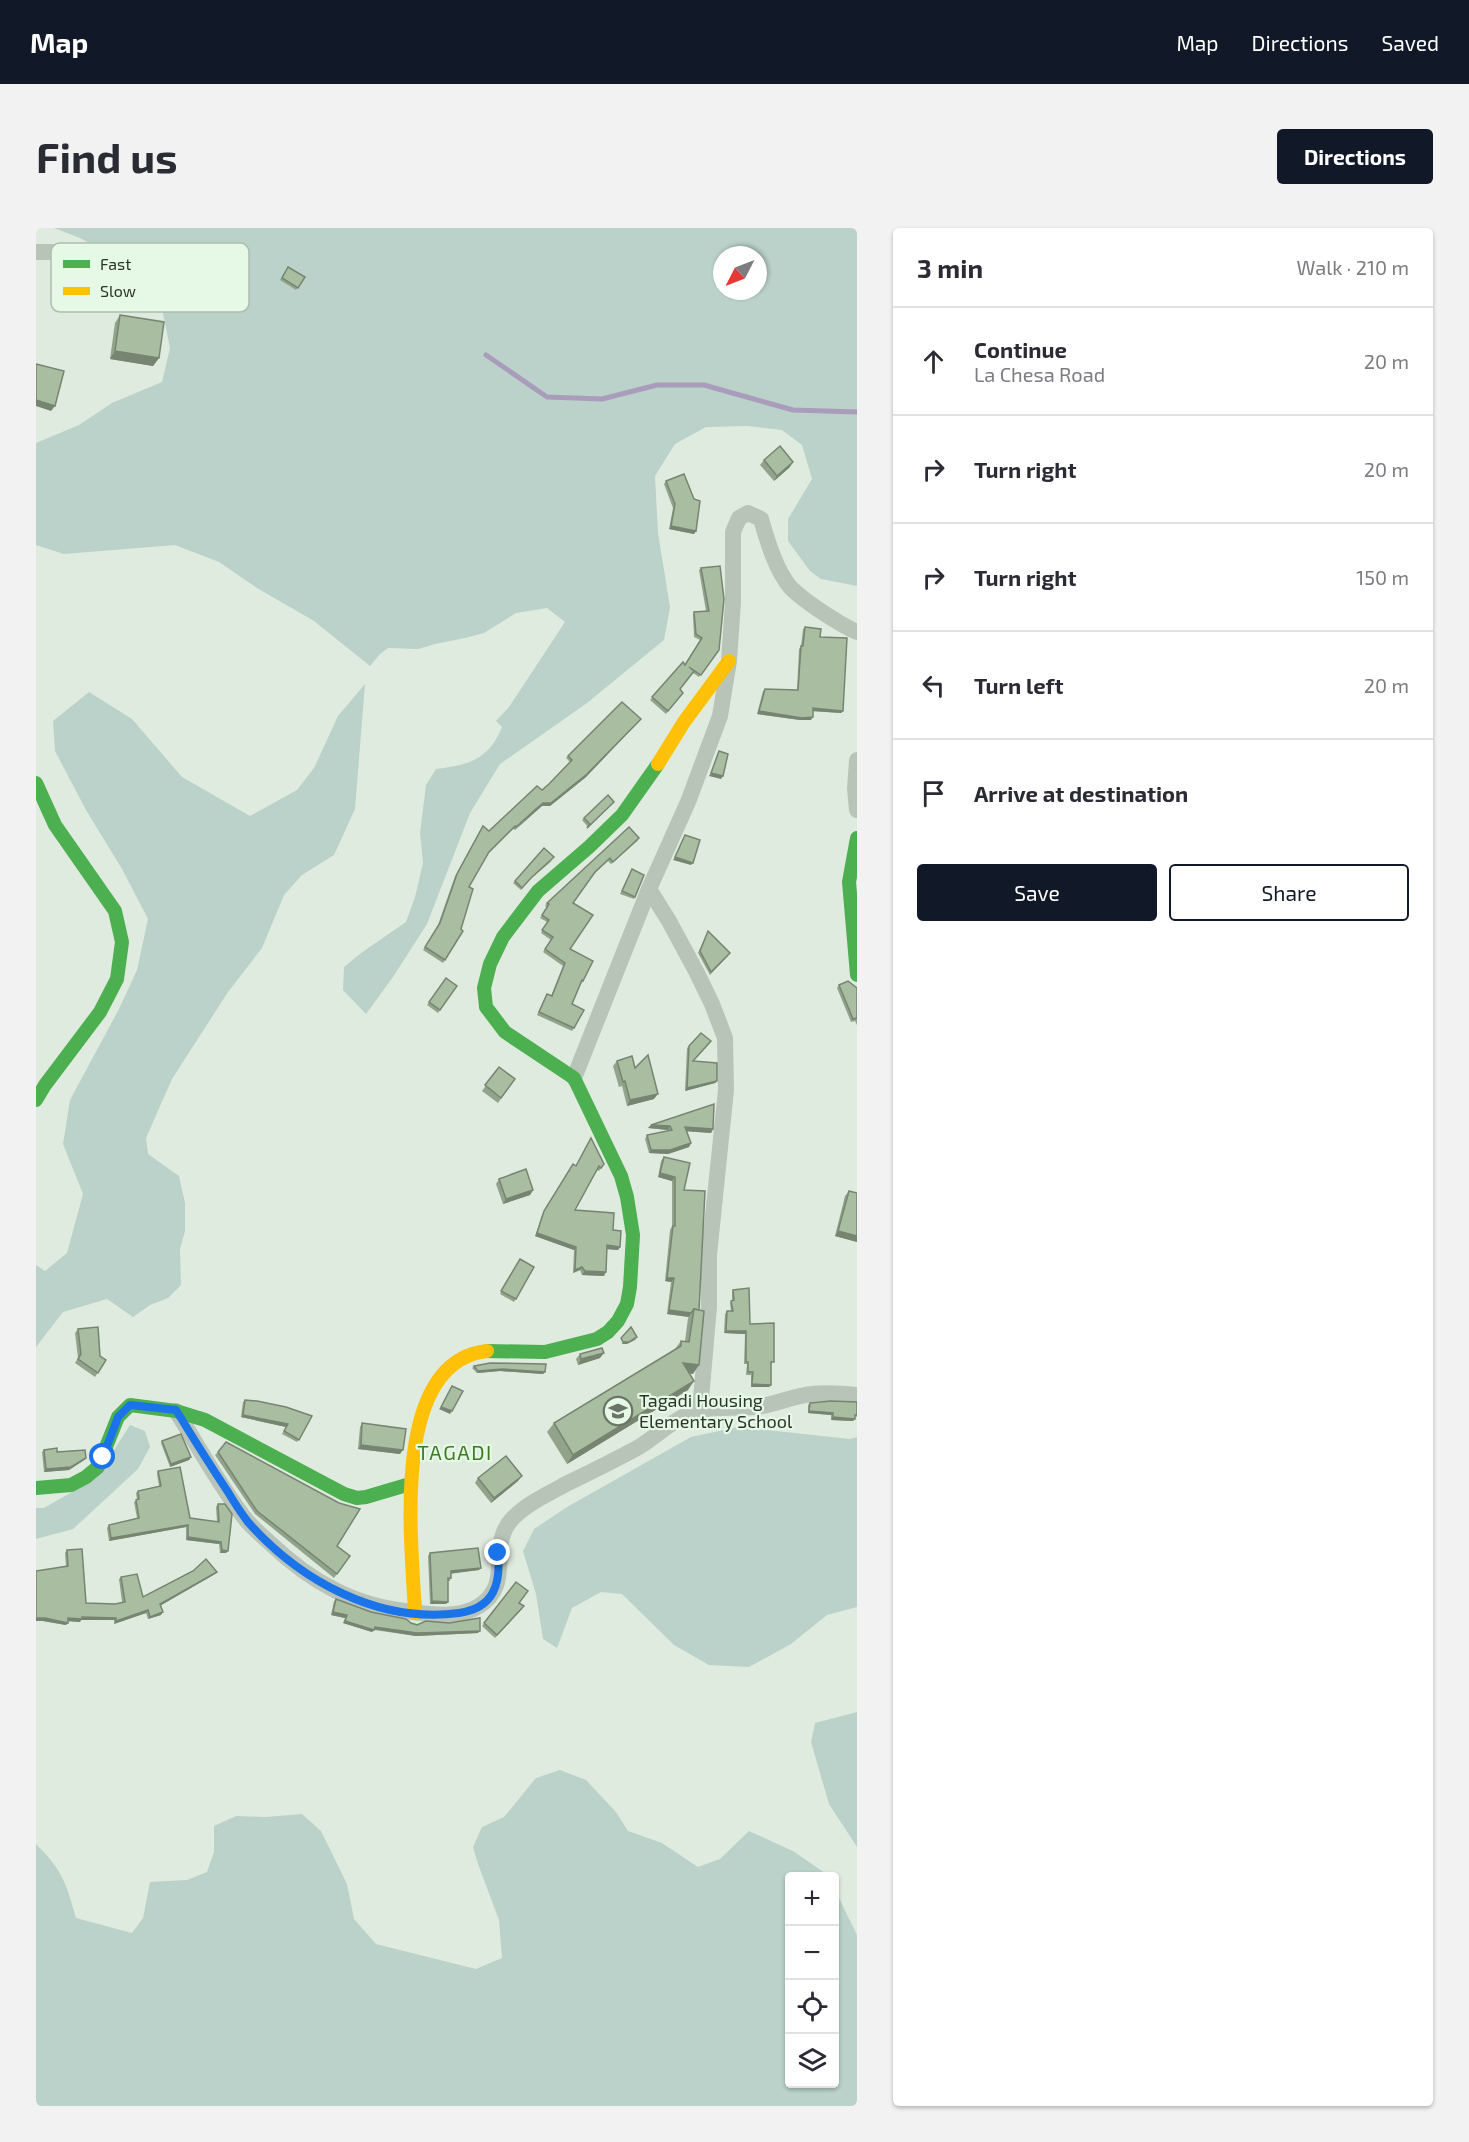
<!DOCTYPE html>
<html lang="en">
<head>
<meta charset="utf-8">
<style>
  body { margin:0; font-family:"Exo 2",sans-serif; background:#f2f2f3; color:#2b2b33 }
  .controls { position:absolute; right:18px; bottom:18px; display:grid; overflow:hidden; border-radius:6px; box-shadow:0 2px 4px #0004 }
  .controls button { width:54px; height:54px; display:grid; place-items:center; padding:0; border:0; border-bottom:2px solid #e1e1e2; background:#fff; color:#2b2b33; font:30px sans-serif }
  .compass { position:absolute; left:677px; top:18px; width:54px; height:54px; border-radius:50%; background:#fff; box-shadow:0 2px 4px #0004; rotate:228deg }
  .stop { position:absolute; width:18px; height:18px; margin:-14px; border:4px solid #1a73e8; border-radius:50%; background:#fff }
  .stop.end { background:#1a73e8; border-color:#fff; box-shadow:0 2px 6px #0008 }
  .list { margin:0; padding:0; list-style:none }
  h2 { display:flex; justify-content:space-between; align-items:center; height:78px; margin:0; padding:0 24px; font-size:26px }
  h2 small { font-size:20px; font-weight:400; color:#7c7c81 }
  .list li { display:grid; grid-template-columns:39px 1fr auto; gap:18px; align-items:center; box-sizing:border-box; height:108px; padding:0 24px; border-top:2px solid #e1e1e2 }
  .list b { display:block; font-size:22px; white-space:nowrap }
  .list p { margin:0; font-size:20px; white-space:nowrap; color:#7c7c81 }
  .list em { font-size:20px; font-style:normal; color:#7c7c81 }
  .actions { display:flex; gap:12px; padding:18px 24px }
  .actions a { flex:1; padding:14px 0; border:2px solid #111827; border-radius:6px; text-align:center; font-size:21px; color:#111827 }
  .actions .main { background:#111827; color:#fff }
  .icon { flex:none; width:33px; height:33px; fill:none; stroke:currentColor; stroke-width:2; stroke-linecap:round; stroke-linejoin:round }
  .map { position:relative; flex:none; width:821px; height:1878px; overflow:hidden; border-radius:6px }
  header { display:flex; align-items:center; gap:36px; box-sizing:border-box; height:84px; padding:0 30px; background:#111827; color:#fff }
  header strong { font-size:28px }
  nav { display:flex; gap:33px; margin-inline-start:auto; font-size:21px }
  .intro { display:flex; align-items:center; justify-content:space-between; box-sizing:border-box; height:144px; padding:0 36px }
  h1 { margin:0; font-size:42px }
  .button { padding:15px 27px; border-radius:6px; background:#111827; color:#fff; font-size:21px; font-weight:700 }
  main { display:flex; gap:36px; padding:0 36px }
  aside { flex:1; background:#fff; border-radius:6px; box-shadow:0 2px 4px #0004 }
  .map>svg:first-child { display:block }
  .green { fill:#bad2c9; fill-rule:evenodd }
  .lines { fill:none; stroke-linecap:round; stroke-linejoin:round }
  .stream { stroke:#aa9dbb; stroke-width:5 }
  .street { stroke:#b9c4b8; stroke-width:16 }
  .fast { stroke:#4caf50; stroke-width:14 }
  .slow { stroke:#ffc107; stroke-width:14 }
  .wall { fill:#91a38a }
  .shaded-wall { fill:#768571 }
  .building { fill:#a9bea1; stroke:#768571; stroke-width:1.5 }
  .route { stroke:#1a73e8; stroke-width:8 }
  .labels { text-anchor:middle; stroke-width:4.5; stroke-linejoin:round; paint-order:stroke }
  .poi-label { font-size:18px; fill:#2a3427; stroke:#e6f8e6; text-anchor:start }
  .neighbourhood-label { font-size:20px; letter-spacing:1.5px; fill:#3e7a24; stroke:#e6f8e6 }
  .key { fill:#e6f8e6; stroke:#aebdad; stroke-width:1.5 }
  .key-label { font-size:16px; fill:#2a3427 }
</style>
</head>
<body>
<header>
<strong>Map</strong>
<nav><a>Map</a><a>Directions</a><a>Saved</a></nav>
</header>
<div class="intro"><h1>Find us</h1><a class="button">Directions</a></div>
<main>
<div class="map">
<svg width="821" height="1878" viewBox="0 0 821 1878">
  <rect width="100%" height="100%" fill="#e0ebdf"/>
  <g class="green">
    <path d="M18,0H821V358L785,351L774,343L752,313V291L776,251L766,217L746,202L712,198L670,199L639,216L619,248L622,305L634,379L628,412L551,475L464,536L434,585L391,696L357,749L330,786L307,762L308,739L325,725L370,694L379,669L387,635L384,605L390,557L400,541C432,537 453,532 466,499L460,493L473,479L529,394L511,380L480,385L448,405L429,410L399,416L382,421L352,420L344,426L334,438L278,393L221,360L183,334L139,317L28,326L0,317V215L43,197L76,175L126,154L134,120L123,66L88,34L44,10ZM686,27H722V63H686Z"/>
    <polygon points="329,456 319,581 298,627 266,647 248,667 226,720 192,764 136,851 110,910 112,926 143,948 149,975 149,1003 144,1021 145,1057 132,1070 114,1077 97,1089 71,1071 27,1084 0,1119 0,1037 9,1043 31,1025 47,966 27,916 34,872 83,781 101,742 112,691 86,641 50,582 19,523 17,493 53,464 96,491 146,549 214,588 261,562 278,540 302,488"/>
    <polygon points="94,1197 109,1203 114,1219 102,1241 37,1301 0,1311 0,1280 8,1280 60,1250"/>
    <polygon points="702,1199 814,1211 821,1209 821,1379 791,1387 755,1416 713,1439 673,1437 638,1417 586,1366 565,1364 536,1380 521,1420 507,1411 500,1366 487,1323 498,1301 531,1279 655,1209"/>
    <polygon points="821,1484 821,1619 793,1576 775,1514 779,1495"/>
    <path d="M524,1542L550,1552L580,1584L592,1603L626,1615L662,1639L684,1631L713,1603L757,1623L789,1645L791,1648H754V1856H798L799,1662L821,1707V1878H0V1616C27,1643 30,1655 40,1690L96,1705L107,1690L114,1654L151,1652L171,1644L178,1624V1598L200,1588L230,1589L266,1586L285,1603L311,1656L318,1691L340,1716L440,1741L466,1730L463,1692L442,1636L437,1619L446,1599L468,1589L500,1550Z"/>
  </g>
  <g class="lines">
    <polyline class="stream" points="450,127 511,169 566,171 621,157 668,157 757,182 821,184"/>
    <g class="street">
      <polyline points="0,24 31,24"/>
      <polyline points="821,532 819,561 821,582"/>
      <polyline points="613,661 633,693 661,745 676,776 689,810 690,862 673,1027 673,1079 664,1182"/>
      <path d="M538,850L613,661L652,574L684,488L693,433L697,374V304L703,290L712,285L725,291C731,312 740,343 755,360C769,374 803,396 821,404"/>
      <path d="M140,1183C163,1219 184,1259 211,1293C218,1301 226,1308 234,1315C275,1354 319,1379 377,1384C398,1387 424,1390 443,1378C479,1355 450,1318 477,1290C492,1275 512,1266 530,1256C555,1244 579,1232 603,1219C623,1207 641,1187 665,1182C682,1178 701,1181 719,1179C739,1177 756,1168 776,1166C791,1164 806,1166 821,1167"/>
    </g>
    <g class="fast">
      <polyline points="0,555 19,597 79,683 86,714 81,751 64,784 9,857 0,872"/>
      <polyline points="821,610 813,654 821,747"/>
      <polyline points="451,1123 509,1124 561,1111 572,1104 582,1093 591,1076 594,1059 597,1007 591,969 585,948 538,850 469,804 450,779 448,760 454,736 467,709 502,663 553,619 586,587 622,536"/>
      <polyline points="0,1260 35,1257 50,1249 62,1239 82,1189 94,1177 140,1183 169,1192 308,1266 321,1270 330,1269 374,1256"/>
    </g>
    <g class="slow">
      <polyline points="622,536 648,494 693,433"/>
      <path d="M379,1385C376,1316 353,1134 451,1123"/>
    </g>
  </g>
  <g class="wall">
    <polygon points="252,39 269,49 260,62 244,52"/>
    <polygon points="84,87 123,130 117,138 74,131 79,95"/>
    <polygon points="728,232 754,239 738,253 724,237"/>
    <polygon points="630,253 660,303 658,306 633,301 637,280 628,256"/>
    <polygon points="665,340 683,422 663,449 657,445 644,461 647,465 630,486 614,472 649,436 664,412 658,409 657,387 658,384 670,383 663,342"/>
    <polygon points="769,399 784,409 807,483 805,485 777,483 775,492 764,492 721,486 727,463 729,461 761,462 763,421 765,418 767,401"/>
    <polygon points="605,491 550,549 514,578 506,578 500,583 479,602 477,601 452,626 433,659 425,701 427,703 407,735 387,722 402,697 419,648 445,601 453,603 513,556 534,534 530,530 532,528"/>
    <polygon points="576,576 550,602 552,599 546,592 548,590"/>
    <polygon points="593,599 603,610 601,613 575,636 572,633 557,647 537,675 534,721 547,753 545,756 545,755 536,776 538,800 536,803 501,787 511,766 515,768 527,738 507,724 515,712 505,705 511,694 504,690 511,679 509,678 511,675"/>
    <polygon points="517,632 493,652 485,662 477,655 479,653"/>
    <polygon points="596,641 599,669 598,671 584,666"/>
    <polygon points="672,703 692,728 674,747 662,725"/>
    <polygon points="410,750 421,758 402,785 391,777"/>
    <polygon points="803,757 821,760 821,797 819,793 815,794 801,760"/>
    <polygon points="653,818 657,833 681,853 679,855 649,863 651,820"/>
    <polygon points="581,833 599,840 618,871 591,878 586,858 583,859 577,838"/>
    <polygon points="463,839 479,851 462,875 446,863"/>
    <polygon points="615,897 677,901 675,905 651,903 655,915 653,919 632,926 613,925 609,911 611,907 632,903 632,902 612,900"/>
    <polygon points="555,910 568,936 563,943 561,942 539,982 577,1002 584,1019 582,1022 571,1021 568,1048 546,1047 544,1042 537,1045 538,1022 499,1008 506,987 535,940 540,938"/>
    <polygon points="628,929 648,962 669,963 657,1146 653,1145 652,1162 531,1236 511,1204 518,1195 639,1121 645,1113 649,1113 652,1090 653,1089 631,1086 635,1054 629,1053 634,1002 636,998 636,953 622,949 625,933"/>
    <polygon points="463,951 497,962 494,967 467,976 460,956"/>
    <polygon points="813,963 821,965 821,1014 799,1008 809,968"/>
    <polygon points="484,1031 498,1039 478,1074 464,1066"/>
    <polygon points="697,1062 714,1096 736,1136 735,1136 735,1157 733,1159 715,1159 715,1147 710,1147 711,1136 708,1136 709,1106 688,1105 689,1086 691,1083 695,1083 694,1075 696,1073 696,1064"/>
    <polygon points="42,1101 64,1128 70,1132 59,1149 39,1135 42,1130 39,1105"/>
    <polygon points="544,1126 564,1130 542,1137 540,1131"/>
    <polygon points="438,1138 509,1144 507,1146 464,1143 441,1145 436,1140"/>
    <polygon points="209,1172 276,1188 261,1214 246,1206 250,1199 205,1189 207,1174"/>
    <polygon points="774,1175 819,1191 817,1193 795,1192 795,1187 772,1185 772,1177"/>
    <polygon points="326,1195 364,1226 322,1221 324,1199"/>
    <polygon points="126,1213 155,1229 153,1232 134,1239 125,1215"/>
    <polygon points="8,1222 21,1224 48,1232 33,1242 8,1244 6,1224"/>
    <polygon points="182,1224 314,1328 298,1350 219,1286 179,1227"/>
    <polygon points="122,1243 154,1290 181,1294 180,1279 182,1276 190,1325 184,1325 183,1316 150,1312 150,1299 73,1313 71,1300 73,1297 101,1290 98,1274 101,1272 100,1265 102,1263 123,1258 121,1246"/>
    <polygon points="442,1250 482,1253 455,1275 439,1255"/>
    <polygon points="31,1322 50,1375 79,1376 86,1374 83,1351 85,1349 107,1369 179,1346 125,1377 125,1387 112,1391 110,1385 78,1396 78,1392 45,1392 44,1394 32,1393 30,1397 7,1393 30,1338 29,1325"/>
    <polygon points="394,1325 443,1342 415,1345 414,1353 412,1353 412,1374 410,1376 394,1376 392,1328"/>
    <polygon points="480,1354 483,1375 486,1381 459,1410 446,1398"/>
    <polygon points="300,1371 335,1384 375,1395 442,1405 380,1408 338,1402 336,1404 307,1395 309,1390 295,1387 298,1373"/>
  </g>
  <g class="shaded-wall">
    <polygon points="79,123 123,130 117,138 74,131"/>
    <polygon points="0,172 19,178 15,183 0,178"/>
    <polygon points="757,234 754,239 738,253 741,248"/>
    <polygon points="635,298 660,303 658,306 633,301"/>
    <polygon points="777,480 807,483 805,485 775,483"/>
    <polygon points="723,483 777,489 775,492 764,492 721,486"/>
    <polygon points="605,491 550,549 514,578 506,578 479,602 501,580"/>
    <polygon points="675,545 687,548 685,551 673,548"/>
    <polygon points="603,610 601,613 575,636 577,634"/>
    <polygon points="639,629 657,635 655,637 637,632"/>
    <polygon points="681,853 679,855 649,863 651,860"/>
    <polygon points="622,866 618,871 591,878 594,872"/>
    <polygon points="615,897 634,898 632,902 612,900"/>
    <polygon points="649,899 677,901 675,905 647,903"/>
    <polygon points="655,915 653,919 632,926 613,925 615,922"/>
    <polygon points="624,945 639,949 636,953 622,949"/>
    <polygon points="497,962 494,967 467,976 470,971"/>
    <polygon points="802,1003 821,1008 821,1014 799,1008"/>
    <polygon points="501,1005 540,1019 538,1022 499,1008"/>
    <polygon points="571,1017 584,1019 582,1022 569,1021"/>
    <polygon points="546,1039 544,1042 537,1045 539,1042"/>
    <polygon points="549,1043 570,1044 568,1048 546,1047"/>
    <polygon points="631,1050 638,1050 635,1054 629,1053"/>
    <polygon points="633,1082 655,1085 653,1089 631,1086"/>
    <polygon points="690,1103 710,1103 709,1106 688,1105"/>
    <polygon points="601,1109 599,1112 591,1116 586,1116 587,1114"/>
    <polygon points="568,1125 564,1130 542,1137 545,1131"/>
    <polygon points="647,1135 663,1137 657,1146 640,1143"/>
    <polygon points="466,1141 509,1144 507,1146 464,1143 441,1145 442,1143"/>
    <polygon points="658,1153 652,1162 531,1236 537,1227"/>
    <polygon points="716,1156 735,1157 733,1159 715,1159"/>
    <polygon points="405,1179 416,1183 414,1186 403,1181"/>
    <polygon points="773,1183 797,1185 795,1187 772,1185"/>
    <polygon points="207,1187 252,1196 250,1199 205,1189"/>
    <polygon points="797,1189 819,1191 817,1193 795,1192"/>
    <polygon points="325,1217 367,1222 364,1226 322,1221"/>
    <polygon points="155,1229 153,1232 134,1239 135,1236"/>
    <polygon points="50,1230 48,1232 33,1242 8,1244 10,1241"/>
    <polygon points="486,1248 482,1253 455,1275 458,1270"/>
    <polygon points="152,1297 150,1299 73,1313 75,1310"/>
    <polygon points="152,1309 185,1314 183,1316 150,1312"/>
    <polygon points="186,1322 192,1323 190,1325 184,1325"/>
    <polygon points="445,1340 443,1342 413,1346 415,1343"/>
    <polygon points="181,1344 179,1346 122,1379 124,1376"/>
    <polygon points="396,1373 412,1374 410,1376 394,1376"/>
    <polygon points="112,1382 110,1385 78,1396 80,1393"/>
    <polygon points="127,1384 125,1387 112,1391 114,1389"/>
    <polygon points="297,1384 311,1387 309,1390 295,1387"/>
    <polygon points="46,1389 80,1390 78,1392 45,1392 44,1394 30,1393 32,1390"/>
    <polygon points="0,1390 9,1390 32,1395 30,1397 7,1393 0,1393"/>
    <polygon points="309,1393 338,1402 336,1404 307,1395"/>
    <polygon points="339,1399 444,1403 442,1405 380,1408 337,1401"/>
  </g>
  <g class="building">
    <polygon points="252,39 269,49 262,60 246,50"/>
    <polygon points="84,87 128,94 123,130 79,123"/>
    <polygon points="0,136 28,143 19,178 0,172"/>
    <polygon points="744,218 757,234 741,248 728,232"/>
    <polygon points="648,246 658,271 664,273 660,303 635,298 639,276 630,253"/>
    <polygon points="684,338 688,371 683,422 665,447 653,439 658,443 644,461 647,465 632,483 616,469 647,434 649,437 666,410 660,406 658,384 673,383 665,340"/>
    <polygon points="769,399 785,401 784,409 811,410 807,483 777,480 777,489 766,490 723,483 729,461 762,462 765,418 767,418"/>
    <polygon points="586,474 605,491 551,546 515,575 507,575 501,580 480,599 479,598 453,624 433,659 437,661 425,701 427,703 409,732 389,719 404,695 421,646 447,598 453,603 501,558 506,562 513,556 536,532 532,528"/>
    <polygon points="683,523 692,526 687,548 675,545"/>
    <polygon points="572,567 578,574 551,600 554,596 548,590"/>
    <polygon points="593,599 603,610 577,634 574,630 559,644 537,675 557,687 534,721 557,733 547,753 546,752 536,776 548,782 538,800 503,784 511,766 516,768 529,735 509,721 517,709 506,702 513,692 506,687 513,676 511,675"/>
    <polygon points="649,607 664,612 657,635 639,629"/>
    <polygon points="508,620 518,629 495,650 486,660 479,653"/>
    <polygon points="596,641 608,647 599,669 586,663"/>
    <polygon points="672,703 694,725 675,744 664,723"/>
    <polygon points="410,750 421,758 404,782 393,774"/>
    <polygon points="812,753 821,760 821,790 817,791 803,757"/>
    <polygon points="665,805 675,813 657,833 681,835 681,853 651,860 653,818"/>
    <polygon points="612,827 622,866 594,872 589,853 587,854 581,833 596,828 599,840"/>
    <polygon points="463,839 479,851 465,870 449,857"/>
    <polygon points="678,876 677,901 649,899 655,915 634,922 615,922 611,907 636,902 634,898 615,897"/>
    <polygon points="555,910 568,936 565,940 563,938 539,982 578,985 577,1002 585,1003 584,1019 571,1017 570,1044 549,1043 546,1039 539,1042 540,1019 501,1005 508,983 537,936 540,938"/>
    <polygon points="628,929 654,935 648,962 669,963 663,1082 658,1081 655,1085 633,1082 638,1050 631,1050 637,998 639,998 639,949 624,945"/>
    <polygon points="490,941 497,962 470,971 463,951"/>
    <polygon points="813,963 821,965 821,1008 802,1003"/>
    <polygon points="484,1031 498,1039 480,1071 465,1063"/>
    <polygon points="713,1060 714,1096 738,1095 738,1134 735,1134 735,1157 716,1156 717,1144 712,1144 712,1134 710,1134 710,1103 690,1103 691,1083 697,1083 695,1073 698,1072 697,1062"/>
    <polygon points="658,1081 668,1083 663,1137 647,1135 658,1153 537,1227 518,1195 645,1118 645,1113 653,1114"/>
    <polygon points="62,1099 64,1128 70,1132 62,1145 42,1131 45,1126 42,1101"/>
    <polygon points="595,1099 601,1109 593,1114 587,1114 585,1110"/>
    <polygon points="566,1120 568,1125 545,1131 544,1126"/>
    <polygon points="454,1135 510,1136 509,1144 466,1141 442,1143 438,1138"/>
    <polygon points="416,1158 427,1163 416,1183 405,1179"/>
    <polygon points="209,1172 221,1173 250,1179 276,1188 263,1212 248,1203 252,1196 207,1187"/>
    <polygon points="795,1173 821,1174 821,1188 819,1187 819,1191 797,1189 797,1185 773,1183 774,1175"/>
    <polygon points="326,1195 370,1201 367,1222 325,1217"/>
    <polygon points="145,1206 155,1229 135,1236 126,1213"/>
    <polygon points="190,1214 303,1275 324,1281 301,1318 314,1328 301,1346 221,1283 182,1224"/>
    <polygon points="21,1220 21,1224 49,1222 50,1230 35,1239 10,1241 8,1222"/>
    <polygon points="470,1228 486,1248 458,1270 442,1250"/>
    <polygon points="144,1239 154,1290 183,1294 182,1276 189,1276 196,1286 192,1323 186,1322 185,1314 152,1309 152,1297 75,1310 73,1297 103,1290 100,1272 103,1271 102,1263 125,1258 122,1243"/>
    <polygon points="442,1320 445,1340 415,1343 415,1350 412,1350 412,1374 396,1373 394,1325"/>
    <polygon points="46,1321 50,1375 79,1376 89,1374 85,1349 101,1346 107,1369 157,1343 170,1331 181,1344 124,1376 127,1384 114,1389 112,1382 80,1393 80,1390 46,1389 46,1391 32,1390 32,1395 9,1390 0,1390 0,1343 32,1338 31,1322"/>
    <polygon points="480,1354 492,1363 483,1375 488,1378 461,1407 448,1395"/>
    <polygon points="300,1371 335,1384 370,1391 375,1395 381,1397 390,1393 413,1395 444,1390 444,1403 381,1405 339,1399 338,1402 309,1393 311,1387 297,1384"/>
  </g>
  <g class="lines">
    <path class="route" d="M67,1229L82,1189L94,1177L140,1182C157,1210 174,1237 192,1264C198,1274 205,1285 212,1294C264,1353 343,1396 423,1385C458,1380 465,1356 462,1325"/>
  </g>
  <defs>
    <g id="school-ring" transform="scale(1.5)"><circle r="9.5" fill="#e6f8e6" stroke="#6a7467" stroke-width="1.5"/><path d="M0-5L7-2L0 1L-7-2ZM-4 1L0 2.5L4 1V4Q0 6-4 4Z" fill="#6a7467"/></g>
  </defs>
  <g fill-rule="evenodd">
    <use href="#school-ring" x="582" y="1183"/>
  </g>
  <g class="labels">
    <g class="poi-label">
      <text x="603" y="1179">Tagadi Housing<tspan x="603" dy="21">Elementary School</tspan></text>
    </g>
    <g class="neighbourhood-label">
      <text x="419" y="1232">TAGADI</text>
    </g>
  </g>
  <rect x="15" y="15" width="198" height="69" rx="9" class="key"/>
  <rect x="27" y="32" width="27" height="8" fill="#4caf50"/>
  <rect x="27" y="59" width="27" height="8" fill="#ffc107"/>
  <g class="key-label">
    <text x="64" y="42">Fast</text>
    <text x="64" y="69">Slow</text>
  </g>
</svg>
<div class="controls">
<button>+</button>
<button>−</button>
<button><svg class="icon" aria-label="locate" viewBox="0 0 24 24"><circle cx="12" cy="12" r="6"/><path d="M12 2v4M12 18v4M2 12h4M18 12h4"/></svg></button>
<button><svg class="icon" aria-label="layers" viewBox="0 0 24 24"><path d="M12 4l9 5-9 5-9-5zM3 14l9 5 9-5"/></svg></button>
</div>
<svg class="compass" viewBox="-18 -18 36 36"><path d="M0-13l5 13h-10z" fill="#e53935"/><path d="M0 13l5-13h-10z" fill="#7c7c81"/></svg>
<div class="stop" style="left:67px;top:1229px"></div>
<div class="stop end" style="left:462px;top:1325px"></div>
</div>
<aside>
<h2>3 min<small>Walk · 210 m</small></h2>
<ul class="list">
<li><svg class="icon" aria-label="ahead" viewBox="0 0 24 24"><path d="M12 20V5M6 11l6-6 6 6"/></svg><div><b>Continue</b><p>La Chesa Road</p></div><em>20 m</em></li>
<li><svg class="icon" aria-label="right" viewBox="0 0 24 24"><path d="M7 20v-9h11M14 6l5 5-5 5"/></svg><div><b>Turn right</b></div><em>20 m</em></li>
<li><svg class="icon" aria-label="right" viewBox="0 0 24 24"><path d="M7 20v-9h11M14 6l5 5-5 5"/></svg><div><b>Turn right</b></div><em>150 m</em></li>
<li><svg class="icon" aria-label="left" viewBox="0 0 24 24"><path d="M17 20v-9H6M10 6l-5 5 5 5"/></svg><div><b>Turn left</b></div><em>20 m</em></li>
<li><svg class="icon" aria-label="arrive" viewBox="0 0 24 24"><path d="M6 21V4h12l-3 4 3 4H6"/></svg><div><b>Arrive at destination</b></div></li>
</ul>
<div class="actions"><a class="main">Save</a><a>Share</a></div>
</aside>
</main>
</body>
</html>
